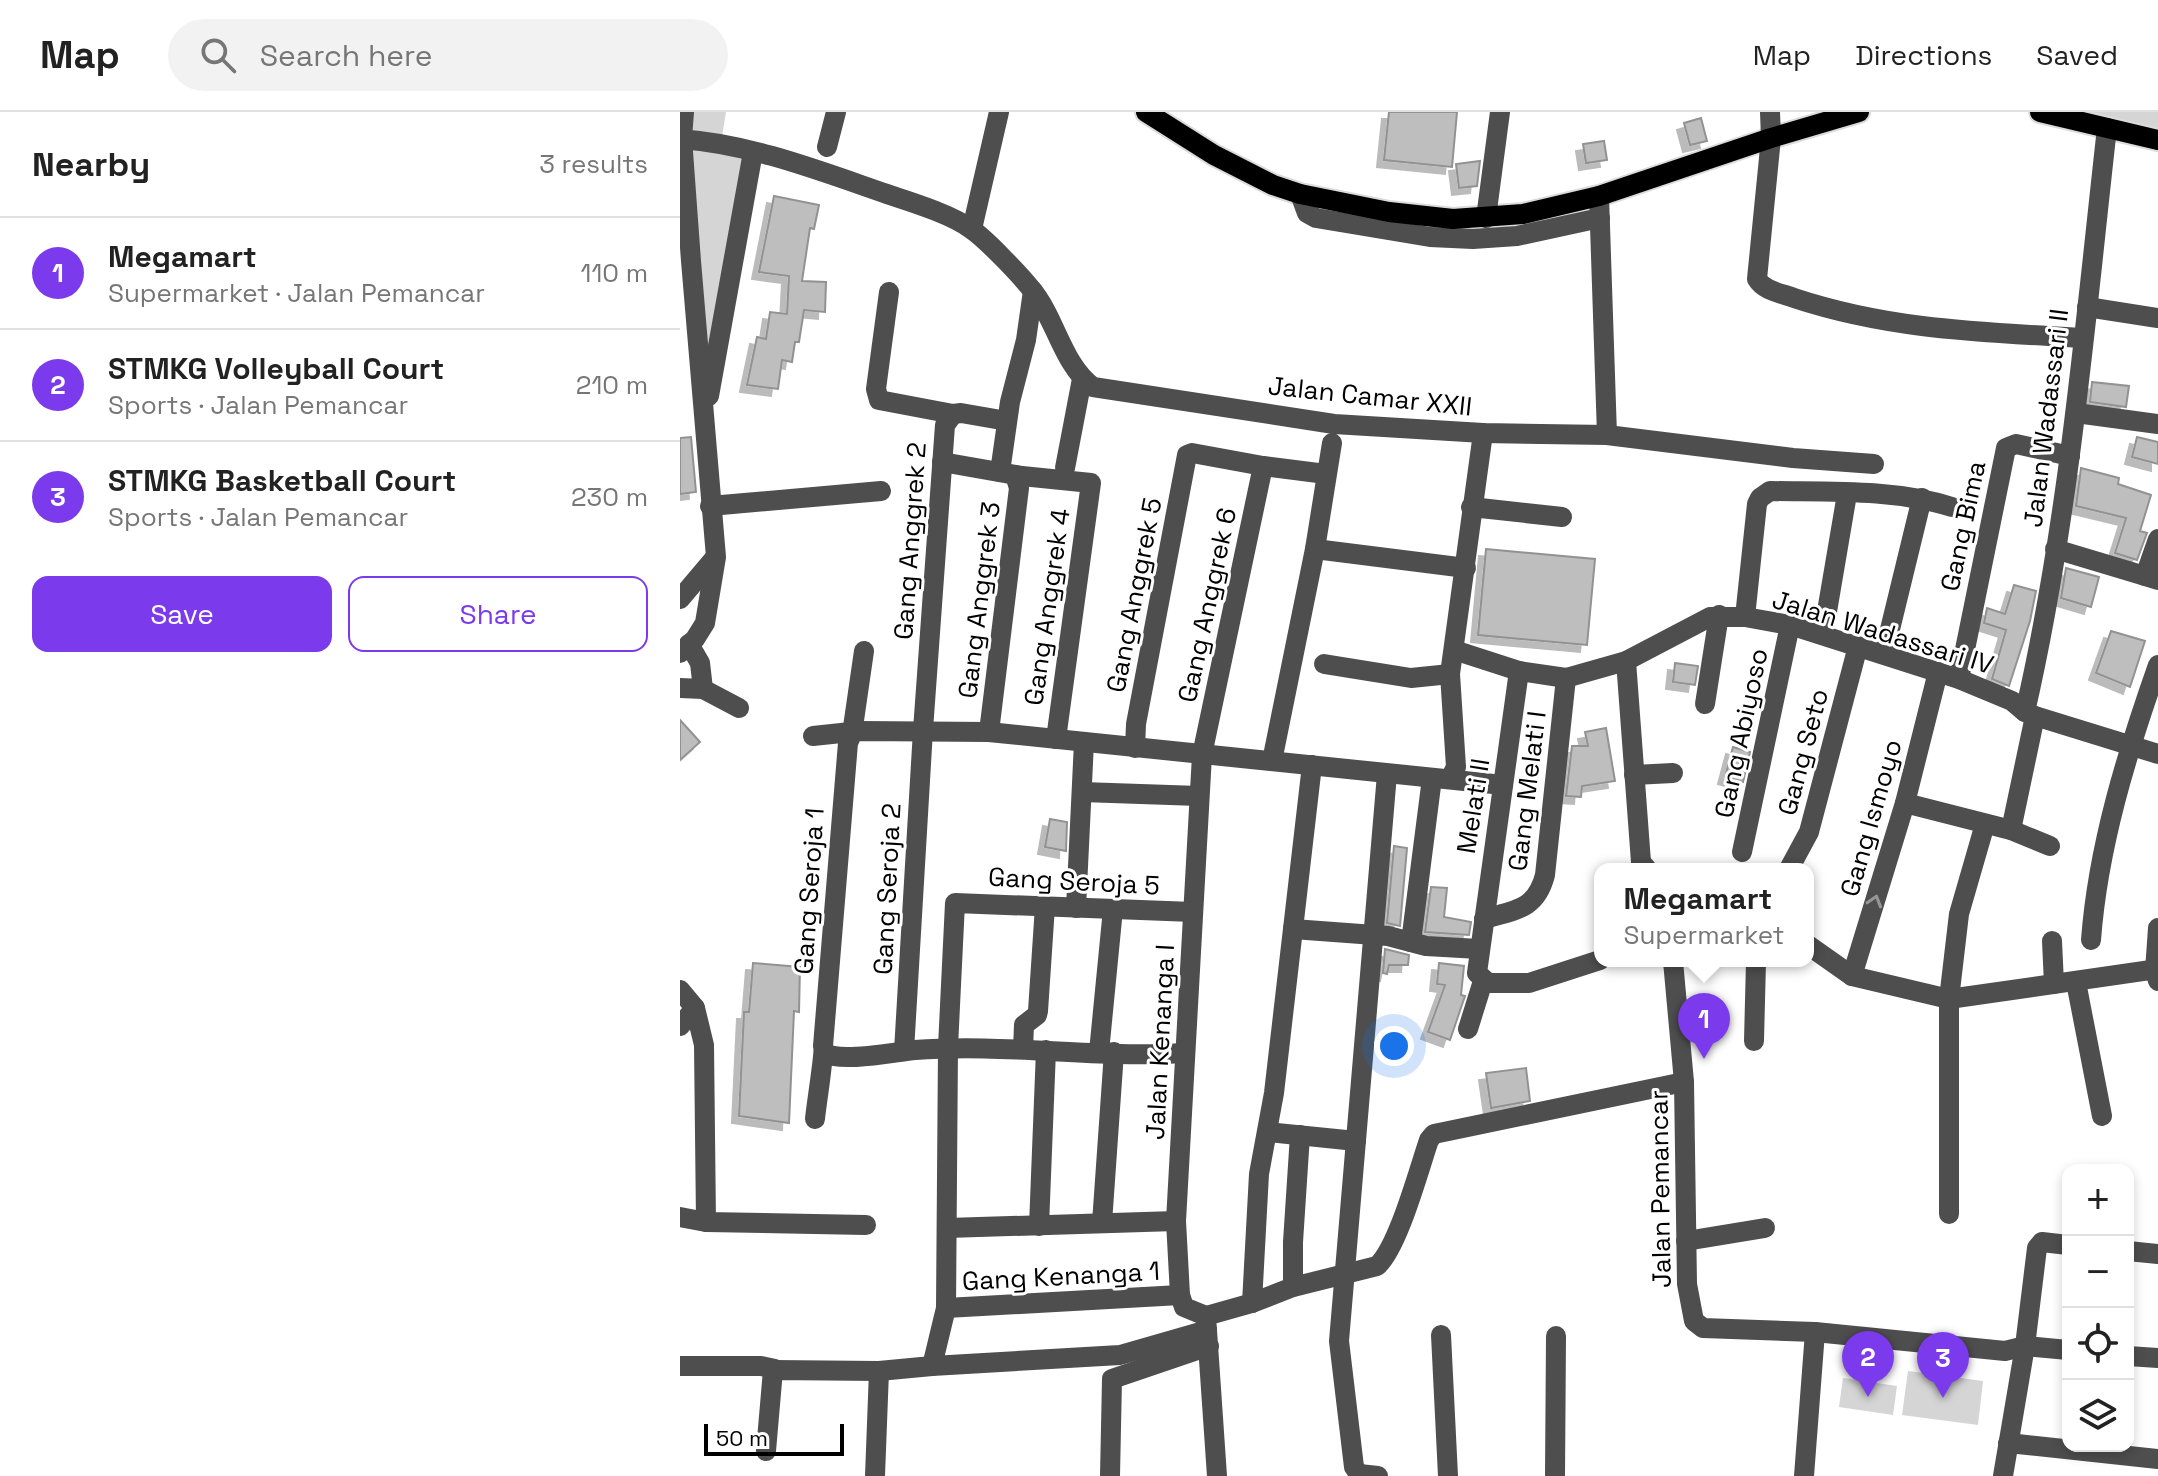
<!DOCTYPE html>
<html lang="en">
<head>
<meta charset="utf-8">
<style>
  body { margin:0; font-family:"Space Grotesk",sans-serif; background:#f2f2f2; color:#222 }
  .controls { position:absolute; right:24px; bottom:24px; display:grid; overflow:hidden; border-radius:16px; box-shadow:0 4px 12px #0003 }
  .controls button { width:72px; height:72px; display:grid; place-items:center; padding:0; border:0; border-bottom:2px solid #e0e0e0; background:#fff; color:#222; font:40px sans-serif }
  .scale { position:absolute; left:24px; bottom:20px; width:140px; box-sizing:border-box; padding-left:8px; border:4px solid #000; border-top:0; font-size:22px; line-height:28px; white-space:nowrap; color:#000; -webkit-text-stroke:6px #fff; paint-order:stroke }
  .you { position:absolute; left:714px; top:934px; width:28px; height:28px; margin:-20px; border:6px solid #fff; border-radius:50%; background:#1a73e8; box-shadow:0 0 0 12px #1a73e833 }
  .badge { display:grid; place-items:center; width:52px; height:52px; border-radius:50%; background:#7c3aed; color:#fff; font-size:26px; font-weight:700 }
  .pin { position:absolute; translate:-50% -66px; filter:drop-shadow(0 2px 4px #0008) }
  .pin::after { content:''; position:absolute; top:42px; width:28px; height:24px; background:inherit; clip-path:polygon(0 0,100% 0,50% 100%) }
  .popup { position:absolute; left:914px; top:751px; width:220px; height:104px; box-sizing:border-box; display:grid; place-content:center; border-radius:16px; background:#fff; filter:drop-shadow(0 2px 6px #0005); font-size:26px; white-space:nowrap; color:#767676 }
  .popup b { font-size:30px; color:#222 }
  .popup::after { content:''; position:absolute; left:50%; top:100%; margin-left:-16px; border:16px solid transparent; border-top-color:#fff }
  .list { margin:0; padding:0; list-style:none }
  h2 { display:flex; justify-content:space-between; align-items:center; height:104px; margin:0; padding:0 32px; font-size:34px }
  h2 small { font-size:26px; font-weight:400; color:#767676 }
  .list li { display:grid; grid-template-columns:52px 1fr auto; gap:24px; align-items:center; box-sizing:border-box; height:112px; padding:0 32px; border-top:2px solid #e0e0e0 }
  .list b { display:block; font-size:30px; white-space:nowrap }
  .list p { margin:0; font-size:26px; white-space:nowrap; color:#767676 }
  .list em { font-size:26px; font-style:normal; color:#767676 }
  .actions { display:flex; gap:16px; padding:24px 32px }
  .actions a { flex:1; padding:18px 0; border:2px solid #7c3aed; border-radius:16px; text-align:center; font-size:28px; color:#7c3aed }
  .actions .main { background:#7c3aed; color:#fff }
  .icon { flex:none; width:44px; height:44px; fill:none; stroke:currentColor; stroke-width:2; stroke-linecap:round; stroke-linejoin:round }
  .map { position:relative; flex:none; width:1478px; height:1364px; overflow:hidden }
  header { display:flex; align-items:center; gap:48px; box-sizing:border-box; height:112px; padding:0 40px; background:#fff; border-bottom:2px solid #e0e0e0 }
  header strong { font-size:38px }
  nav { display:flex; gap:44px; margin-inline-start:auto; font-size:28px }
  .search { width:560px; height:72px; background:#f2f2f2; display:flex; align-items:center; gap:20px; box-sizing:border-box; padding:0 28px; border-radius:44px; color:#767676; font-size:30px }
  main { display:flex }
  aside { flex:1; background:#fff }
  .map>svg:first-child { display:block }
  .green { fill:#d5d5d5 }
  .building { fill:#bebebe; stroke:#929292; stroke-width:2; filter:url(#shadow) }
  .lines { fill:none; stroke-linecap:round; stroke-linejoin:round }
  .major-casing { stroke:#dbdbdb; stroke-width:24 }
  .minor { stroke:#4e4e4e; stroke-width:20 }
  .major { stroke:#000; stroke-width:20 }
  .oneway { stroke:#959595 }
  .labels { text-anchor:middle; stroke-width:6; stroke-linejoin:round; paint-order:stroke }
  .street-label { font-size:26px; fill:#000; stroke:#fff }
</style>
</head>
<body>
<header>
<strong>Map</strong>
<div class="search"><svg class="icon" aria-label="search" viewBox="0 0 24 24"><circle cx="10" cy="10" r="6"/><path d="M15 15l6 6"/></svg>Search here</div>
<nav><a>Map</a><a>Directions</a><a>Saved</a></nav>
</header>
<main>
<aside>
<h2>Nearby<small>3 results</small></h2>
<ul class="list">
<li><span class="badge">1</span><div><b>Megamart</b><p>Supermarket · Jalan Pemancar</p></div><em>110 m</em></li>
<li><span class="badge">2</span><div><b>STMKG Volleyball Court</b><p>Sports · Jalan Pemancar</p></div><em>210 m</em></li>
<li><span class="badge">3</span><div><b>STMKG Basketball Court</b><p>Sports · Jalan Pemancar</p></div><em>230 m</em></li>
</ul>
<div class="actions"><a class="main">Save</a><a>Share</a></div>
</aside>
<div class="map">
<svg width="1478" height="1364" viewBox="0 0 1478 1364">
  <defs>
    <filter id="shadow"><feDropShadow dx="-7" dy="7" stdDeviation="0" flood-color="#0004"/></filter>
  </defs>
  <rect width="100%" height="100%" fill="#fff"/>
  <g class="green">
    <polygon points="4,0 46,0 41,31 2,26"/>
    <polygon points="1387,0 1478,0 1478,20"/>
    <polygon points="3,28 68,43 23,309"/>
    <polygon points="1228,1259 1303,1269 1298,1313 1222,1303"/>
    <polygon points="1163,1266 1217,1274 1213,1303 1159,1295"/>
  </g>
  <g class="building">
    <polygon points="709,0 777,0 772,55 704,48"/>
    <polygon points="1021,6 1027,29 1010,33 1004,11"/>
    <polygon points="924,29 927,48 906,51 903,32"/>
    <polygon points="800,49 797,74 779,76 776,52"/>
    <polygon points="94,84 139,93 134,117 130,116 122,169 146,170 145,200 124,198 119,230 115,230 112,250 102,248 98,277 67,273 77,225 86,227 90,200 107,202 109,164 79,160"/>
    <polygon points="1412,270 1449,274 1446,295 1410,290"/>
    <polygon points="11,325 16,380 0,382 0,326"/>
    <polygon points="1457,325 1478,330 1478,352 1452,345"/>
    <polygon points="1401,356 1439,366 1438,372 1471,383 1460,419 1467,421 1457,448 1435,441 1446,406 1396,394"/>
    <polygon points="806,437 915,447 907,533 798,523"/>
    <polygon points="1386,456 1419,465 1411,495 1381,486"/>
    <polygon points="1334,473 1356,479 1350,509 1329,574 1312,567 1326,518 1304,511 1307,496 1325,502"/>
    <polygon points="1431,519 1465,529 1450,575 1416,561"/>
    <polygon points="995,551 1018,554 1015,573 993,570"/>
    <polygon points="0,608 20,630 0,648"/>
    <polygon points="926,616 935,669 902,674 901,685 886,684 892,634 908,634 905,620"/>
    <polygon points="1053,635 1070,640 1063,670 1045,665"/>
    <polygon points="370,707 387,710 386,739 365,735"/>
    <polygon points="714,734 727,736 720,814 707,811"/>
    <polygon points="751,775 767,776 764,805 791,810 789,823 745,820"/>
    <polygon points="705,837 729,843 728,853 709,853 707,862 703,861"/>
    <polygon points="73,851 120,855 119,900 114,899 109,1011 59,1004 64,900 69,900"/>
    <polygon points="759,851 784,854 781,883 785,884 770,928 748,920 765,873 757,872"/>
    <polygon points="846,956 850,989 811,996 806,961"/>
  </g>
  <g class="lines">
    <g class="major-casing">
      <g id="major">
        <polyline points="466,0 534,43 593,73 620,82 709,100 773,107 843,102 919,84 1091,26 1179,0"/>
        <polyline points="1360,0 1478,28"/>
      </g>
    </g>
    <g class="minor">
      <path d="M1090,0L1091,26L1077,167C1084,179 1101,181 1114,186C1211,218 1302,220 1403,226"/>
      <path d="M0,27C71,32 140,59 207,82C231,90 271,102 291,117C305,126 341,164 352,178C376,207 382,252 413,275L654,312L803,321L927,323L919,84"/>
      <polyline points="147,35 156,0"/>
      <polyline points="620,82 627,101 636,106 750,125 793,127 837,124 920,106"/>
      <polyline points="806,106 820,0"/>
      <polyline points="292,117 319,0"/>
      <polyline points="209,180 196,277 199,288 273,302 281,301 327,309"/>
      <polyline points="1407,195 1478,206"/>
      <polyline points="29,284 73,40"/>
      <polyline points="1396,301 1478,312"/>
      <polyline points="927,323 1113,346 1194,352"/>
      <polyline points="262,350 342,364 411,371 376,627"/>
      <polyline points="385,356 402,267"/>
      <polyline points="320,360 330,290 346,228 353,179"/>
      <polyline points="30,394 201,379"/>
      <polyline points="791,395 882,405"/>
      <polyline points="635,437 786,456"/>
      <polyline points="1375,437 1465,464"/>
      <polyline points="1478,468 1465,464 1478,427"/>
      <polyline points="0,487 33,448"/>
      <path d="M1065,505L1077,392L1080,386L1090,379C1150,380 1214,377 1272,395"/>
      <polyline points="1143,523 1167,382"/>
      <polyline points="9,532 20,551 23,577"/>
      <polyline points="774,538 839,559 886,566 946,549 1030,505 1065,505 1110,513 1279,567 1332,589 1345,600 1355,604 1478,642"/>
      <polyline points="0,541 15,527 25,511 36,445 11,149 2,26 4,0"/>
      <polyline points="1204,542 1242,386"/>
      <polyline points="946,549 961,750 967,757"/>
      <polyline points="644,552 731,566 770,562"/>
      <polyline points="839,559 797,861 808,871 849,871 920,848"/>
      <polyline points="1279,567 1326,336 1336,332 1390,344"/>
      <polyline points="0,576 23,577 59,596"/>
      <polyline points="1025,592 1039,503"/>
      <path d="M1345,600C1389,408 1405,211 1427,16"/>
      <polyline points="309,620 339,376 335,363"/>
      <polyline points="133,624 180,619 309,620 823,673"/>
      <polyline points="455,636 456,612 507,343 512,341 583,354 646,362"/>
      <polyline points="592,649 635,437 652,331"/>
      <polyline points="954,663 993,661"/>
      <polyline points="770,667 776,655 770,562 803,321"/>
      <polyline points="402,680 519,684"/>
      <polyline points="1225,691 1331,718 1370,734"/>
      <polyline points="1331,718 1355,604"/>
      <polyline points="1062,740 1110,513"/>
      <polyline points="1109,757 1129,720 1178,534"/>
      <polyline points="396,796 404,630"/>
      <path d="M804,807C835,798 856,798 865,763L886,566"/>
      <polyline points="1478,816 1475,859 1478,869"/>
      <polyline points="613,817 708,824 746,834 799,837"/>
      <path d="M1411,828C1418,734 1447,641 1478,553"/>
      <polyline points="1372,829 1374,872"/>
      <polyline points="731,830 752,666"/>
      <polyline points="1128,833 1172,864 1269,887 1478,857"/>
      <polyline points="993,849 1004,970 1007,1172 1014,1209 1023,1216 1135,1220 1325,1239 1345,1234 1388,1238"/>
      <polyline points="1172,864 1225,691 1258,560"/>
      <polyline points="1396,870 1422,1004"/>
      <polyline points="0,878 15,896 24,933 26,1110"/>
      <polyline points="0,914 15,896"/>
      <polyline points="788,917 803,869"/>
      <polyline points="1074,929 1076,849"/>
      <polyline points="343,937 344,913 357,903 358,899 365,794"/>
      <polyline points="224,939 243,618 265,313 273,302"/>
      <polyline points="419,940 433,797"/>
      <path d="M145,941C161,951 214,940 235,938C325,931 415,947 505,941"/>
      <path d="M135,1007C136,994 145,941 143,934L168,631L172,622L184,539"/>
      <polyline points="588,1020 676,1029"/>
      <polyline points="1269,1102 1269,887 1279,802 1305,712"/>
      <polyline points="0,1105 26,1110 186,1113"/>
      <polyline points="422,1111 434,940"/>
      <polyline points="359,1114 366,938"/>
      <polyline points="267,1116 496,1109"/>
      <polyline points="1006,1129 1085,1116"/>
      <polyline points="1448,1139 1478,1142"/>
      <polyline points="613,1175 613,1130 620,1023"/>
      <polyline points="572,1191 579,1062 594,981 632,653"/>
      <polyline points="266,1196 500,1183"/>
      <polyline points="526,1204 504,1195 500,1183 496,1109 522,643 583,354"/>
      <polyline points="761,1223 768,1364"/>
      <polyline points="1448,1244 1478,1246"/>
      <polyline points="0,1254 81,1254 95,1257"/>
      <polyline points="252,1254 440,1243 527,1218"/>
      <polyline points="1328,1331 1478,1347"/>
      <polyline points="86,1339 93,1258 199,1259 252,1254 266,1196 268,935 275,791 513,800"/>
      <polyline points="195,1364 199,1259"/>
      <polyline points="430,1364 432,1267 529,1234"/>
      <path d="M537,1364L526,1204L572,1191L613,1175L697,1154C718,1136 739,1057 749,1028L754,1022L1004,970"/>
      <polyline points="698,1364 679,1362 674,1355 659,1229 707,662"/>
      <polyline points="875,1364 876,1224"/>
      <polyline points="1124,1364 1135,1220"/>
      <polyline points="1323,1364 1345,1234 1357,1136 1362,1130 1388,1133"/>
    </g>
    <use href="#major" class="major"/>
  </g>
  <defs><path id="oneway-chevron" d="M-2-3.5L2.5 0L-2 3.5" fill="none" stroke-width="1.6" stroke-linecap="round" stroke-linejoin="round" transform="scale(2)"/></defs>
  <use class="oneway" href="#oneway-chevron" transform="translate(1195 789) rotate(-73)"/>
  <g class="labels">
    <g class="street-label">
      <text transform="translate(690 284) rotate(6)" y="9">Jalan Camar XXII</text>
      <text transform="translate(1366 306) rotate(-83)" y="9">Jalan Wadassari II</text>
      <text transform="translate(1283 414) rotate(-78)" y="9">Gang Bima</text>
      <text transform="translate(230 429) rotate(-86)" y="9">Gang Anggrek 2</text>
      <text transform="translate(454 483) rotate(-79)" y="9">Gang Anggrek 5</text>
      <text transform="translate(299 488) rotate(-83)" y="9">Gang Anggrek 3</text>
      <text transform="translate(527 493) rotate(-78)" y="9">Gang Anggrek 6</text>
      <text transform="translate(367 495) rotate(-82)" y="9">Gang Anggrek 4</text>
      <text transform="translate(1203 520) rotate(17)" y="9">Jalan Wadassari IV</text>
      <text transform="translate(1061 621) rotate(-78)" y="9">Gang Abiyoso</text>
      <text transform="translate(1123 640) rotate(-75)" y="9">Gang Seto</text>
      <text transform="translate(847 679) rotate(-83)" y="9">Gang Melati I</text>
      <text transform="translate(793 694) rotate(-81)" y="9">Melati II</text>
      <text transform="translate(1191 706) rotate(-74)" y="9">Gang Ismoyo</text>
      <text transform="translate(394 769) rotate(3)" y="9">Gang Seroja 5</text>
      <text transform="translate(207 777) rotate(-87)" y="9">Gang Seroja 2</text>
      <text transform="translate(129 779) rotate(-86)" y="9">Gang Seroja 1</text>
      <text transform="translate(480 930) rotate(-87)" y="9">Jalan Kenanga I</text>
      <text transform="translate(980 1077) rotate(-91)" y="9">Jalan Pemancar</text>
      <text transform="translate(381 1164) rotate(-3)" y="9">Gang Kenanga 1</text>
    </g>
  </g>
</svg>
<div class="controls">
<button>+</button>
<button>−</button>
<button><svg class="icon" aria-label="locate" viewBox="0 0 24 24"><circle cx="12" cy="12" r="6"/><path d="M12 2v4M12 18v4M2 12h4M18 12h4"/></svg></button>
<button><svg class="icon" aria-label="layers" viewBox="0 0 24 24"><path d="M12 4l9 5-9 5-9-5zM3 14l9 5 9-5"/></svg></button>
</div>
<div class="scale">50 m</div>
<div class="you"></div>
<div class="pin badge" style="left:1024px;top:947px">1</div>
<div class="popup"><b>Megamart</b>Supermarket</div>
<div class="pin badge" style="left:1188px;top:1285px">2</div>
<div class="pin badge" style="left:1263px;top:1286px">3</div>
</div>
</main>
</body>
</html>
